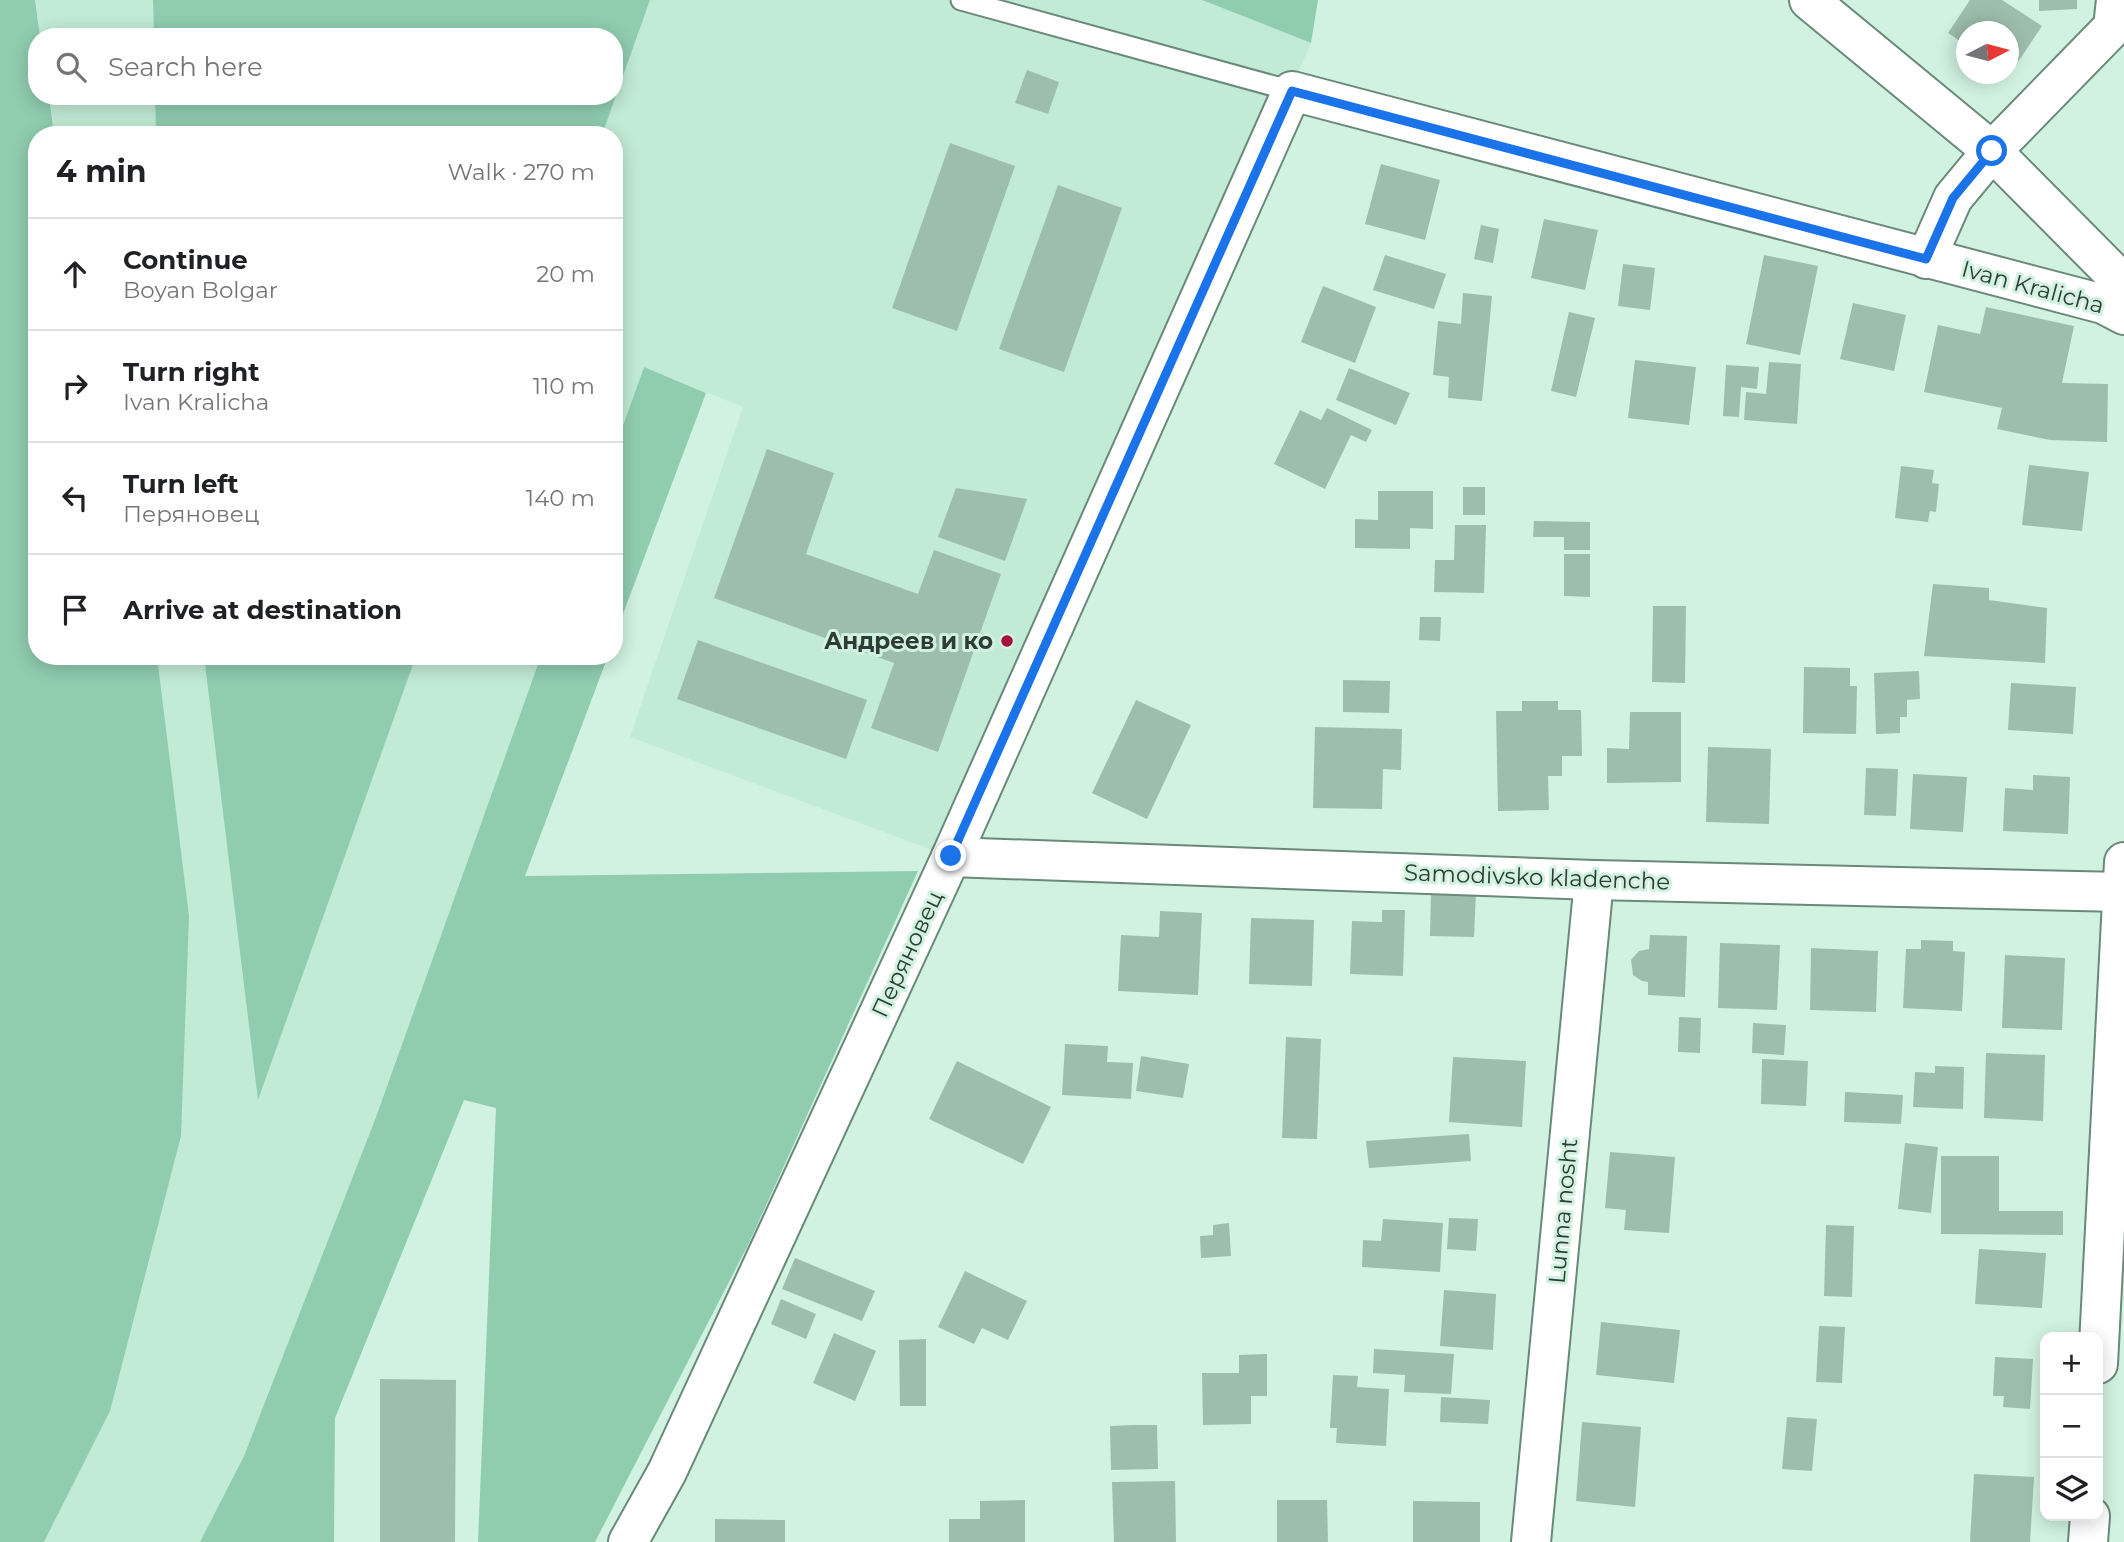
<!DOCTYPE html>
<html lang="en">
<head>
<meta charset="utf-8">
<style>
  body { margin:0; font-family:Montserrat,sans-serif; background:#f2f2f2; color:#202124 }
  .controls { position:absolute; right:21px; bottom:21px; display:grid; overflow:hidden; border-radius:14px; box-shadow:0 4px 18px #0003 }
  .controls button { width:63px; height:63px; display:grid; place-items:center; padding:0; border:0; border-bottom:2px solid #e0e0e0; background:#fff; color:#202124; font:35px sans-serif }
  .compass { position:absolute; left:1956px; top:21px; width:63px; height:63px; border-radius:50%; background:#fff; box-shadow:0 4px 18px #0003; rotate:84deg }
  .stop { position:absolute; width:21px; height:21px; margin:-16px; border:5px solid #1a73e8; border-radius:50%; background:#fff }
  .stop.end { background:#1a73e8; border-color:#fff; box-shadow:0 2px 7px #0008 }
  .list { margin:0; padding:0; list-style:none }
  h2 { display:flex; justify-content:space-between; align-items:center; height:91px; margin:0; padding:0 28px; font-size:30px }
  h2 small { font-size:23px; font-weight:400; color:#757577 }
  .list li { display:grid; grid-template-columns:46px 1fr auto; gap:21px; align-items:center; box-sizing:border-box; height:112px; padding:0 28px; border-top:2px solid #e0e0e0 }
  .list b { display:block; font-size:26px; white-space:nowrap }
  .list p { margin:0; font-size:23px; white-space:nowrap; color:#757577 }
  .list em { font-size:23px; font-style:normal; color:#757577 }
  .icon { flex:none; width:38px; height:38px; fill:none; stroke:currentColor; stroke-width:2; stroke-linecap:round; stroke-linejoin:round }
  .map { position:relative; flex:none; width:2124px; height:1542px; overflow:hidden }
  .search { position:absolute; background:#fff; box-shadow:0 4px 18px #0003; left:28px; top:28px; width:595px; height:77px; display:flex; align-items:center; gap:18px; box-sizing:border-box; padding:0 24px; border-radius:28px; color:#757577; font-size:26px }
  .panel { position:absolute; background:#fff; box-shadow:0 4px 18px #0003; left:28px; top:126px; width:595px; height:539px; border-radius:28px }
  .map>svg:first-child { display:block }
  .built { fill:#c1ebd5 }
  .green { fill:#90cdaf }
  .building { fill:#9ebead }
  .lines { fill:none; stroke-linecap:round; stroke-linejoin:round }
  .lane-casing { stroke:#6a897a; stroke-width:23 }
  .street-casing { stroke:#6a897a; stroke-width:42 }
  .lane { stroke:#fff; stroke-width:19 }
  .street { stroke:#fff; stroke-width:38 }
  .route { stroke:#1a73e8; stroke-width:9 }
  .poi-dot { fill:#a60d3c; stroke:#d1f2e1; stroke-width:2.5 }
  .labels { text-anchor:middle; stroke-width:6; stroke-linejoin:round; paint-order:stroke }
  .street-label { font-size:23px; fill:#2e3c35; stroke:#d1f2e1 }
  .poi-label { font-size:23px; font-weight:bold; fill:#2e3c35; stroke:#d1f2e1; text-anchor:end }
</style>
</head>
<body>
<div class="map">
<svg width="2124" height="1542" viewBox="0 0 2124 1542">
  <rect width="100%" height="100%" fill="#d1f2e1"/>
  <g class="built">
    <polygon points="35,0 153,0 154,37 40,37"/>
    <polygon points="650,0 1202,0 1311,43 951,857 630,737 743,407 644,367 614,451 614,135 602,135"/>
    <polygon points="49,96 155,96 156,135 54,135"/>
    <polygon points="157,656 204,656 258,1098 416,656 541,656 376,1117 244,1456 200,1542 44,1542 110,1411 189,916"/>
  </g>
  <g class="green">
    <polygon points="0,0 35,0 40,37 37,37 37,96 49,96 54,135 37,135 37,656 157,656 189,916 181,1136 110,1411 44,1542 0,1542"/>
    <polygon points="153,0 650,0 602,135 156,135 155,96 614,96 614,37 154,37"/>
    <polygon points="1202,0 1318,0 1311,43"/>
    <polygon points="644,367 706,393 614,638 614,451"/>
    <polygon points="204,656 416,656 258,1100"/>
    <polygon points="541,656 608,656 525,876 918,871 748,1245 595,1542 478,1542 496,1108 464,1100 335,1418 334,1542 200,1542 244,1456 376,1117"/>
  </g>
  <g class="building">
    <polygon points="1970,0 2002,0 2042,26 2010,74 2008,72 2008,32 1966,32 1966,45 1948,33"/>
    <polygon points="2039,0 2077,0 2077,9 2039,11"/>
    <polygon points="1027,70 1059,82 1048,114 1015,103"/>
    <polygon points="950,143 1015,166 957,331 892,308"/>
    <polygon points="1381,164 1440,180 1425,240 1365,224"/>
    <polygon points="1058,185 1122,208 1064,372 999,349"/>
    <polygon points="1544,219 1598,230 1585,290 1531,278"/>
    <polygon points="1481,225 1499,229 1493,263 1474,259"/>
    <polygon points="1385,255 1446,274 1434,309 1373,290"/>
    <polygon points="1764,255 1818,266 1800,355 1746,344"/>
    <polygon points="1623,264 1655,268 1650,310 1618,306"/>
    <polygon points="1323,286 1376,307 1355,363 1301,342"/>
    <polygon points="1463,293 1492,296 1482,401 1448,398 1449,377 1433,375 1438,321 1461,324"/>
    <polygon points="1853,303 1906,315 1894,371 1840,359"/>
    <polygon points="1986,307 2074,326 2062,383 2108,384 2107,442 2050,440 1997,429 2002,408 1924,392 1938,325 1980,334"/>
    <polygon points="1569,312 1595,318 1576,397 1551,391"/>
    <polygon points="1635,360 1696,367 1689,425 1628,418"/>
    <polygon points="1769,362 1801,364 1797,424 1744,420 1746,392 1766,394"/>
    <polygon points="1726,365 1759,367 1757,389 1741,387 1739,417 1723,416"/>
    <polygon points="1349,368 1410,393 1396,425 1336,400"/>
    <polygon points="1327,408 1372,430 1366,442 1351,435 1325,489 1274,464 1300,410 1321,420"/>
    <polygon points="767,449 834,473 806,554 918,594 934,550 1001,574 938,752 871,728 894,663 714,598"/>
    <polygon points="2029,465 2089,472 2082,531 2022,525"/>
    <polygon points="1901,466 1934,470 1932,483 1939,484 1936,512 1930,511 1928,522 1895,518"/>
    <rect x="1463" y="487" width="22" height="28"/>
    <polygon points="956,488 1027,499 1005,561 938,537"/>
    <polygon points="1378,491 1433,491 1433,529 1410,528 1410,549 1355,548 1355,519 1378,520"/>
    <polygon points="1534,521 1590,522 1590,550 1564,550 1564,537 1533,537"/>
    <polygon points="1455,525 1486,525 1484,593 1434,592 1435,560 1454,560"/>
    <polygon points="1564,554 1590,554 1590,597 1564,596"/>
    <polygon points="1933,584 1989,588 1989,600 2047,608 2045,663 1924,656"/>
    <polygon points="1653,606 1686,606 1685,683 1652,682"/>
    <polygon points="1420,617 1441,617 1440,641 1419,640"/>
    <polygon points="698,640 867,700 846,759 677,699"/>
    <polygon points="1804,667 1850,668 1850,686 1857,686 1856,734 1803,733"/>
    <polygon points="1919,671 1920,699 1907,700 1907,717 1900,717 1900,733 1876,734 1874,673"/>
    <polygon points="1343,680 1390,681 1389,713 1343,712"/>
    <polygon points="2011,683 2076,687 2073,734 2008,730"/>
    <polygon points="1136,700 1191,725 1147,819 1092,793"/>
    <polygon points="1522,701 1558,701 1558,710 1581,710 1582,756 1562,756 1562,776 1548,776 1549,810 1498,811 1496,711 1522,711"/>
    <polygon points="1630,712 1681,712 1681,782 1607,783 1607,748 1629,749"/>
    <polygon points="1315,727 1402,729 1401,770 1383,769 1382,809 1313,808"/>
    <polygon points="1708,747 1771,749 1769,824 1706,822"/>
    <polygon points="1866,768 1898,769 1896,816 1864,815"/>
    <polygon points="1913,774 1967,777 1963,832 1910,829"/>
    <polygon points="2033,775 2070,777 2068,834 2003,831 2005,788 2033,790"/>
    <polygon points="1431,891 1476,892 1474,937 1430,936"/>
    <polygon points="1382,910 1405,910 1403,976 1350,974 1352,921 1382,922"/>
    <polygon points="1160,911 1202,913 1198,995 1118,991 1121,935 1159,937"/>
    <polygon points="1251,918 1314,920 1312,986 1249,984"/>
    <polygon points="1650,935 1687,936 1685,997 1648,995 1648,982 1642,981 1633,975 1631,960 1639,951 1649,949"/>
    <polygon points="1921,940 1953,941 1953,951 1965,952 1962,1011 1903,1008 1906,949 1921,949"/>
    <polygon points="1720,943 1780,945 1777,1010 1718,1008"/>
    <polygon points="1811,948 1878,951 1876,1012 1810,1010"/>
    <polygon points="2005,955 2065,958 2062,1030 2002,1028"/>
    <polygon points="1679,1017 1701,1018 1700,1053 1678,1052"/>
    <polygon points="1753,1023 1786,1025 1784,1055 1752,1053"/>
    <polygon points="1286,1037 1321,1039 1317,1139 1282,1138"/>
    <polygon points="1065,1044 1108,1046 1107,1062 1133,1063 1131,1099 1062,1095"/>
    <polygon points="1986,1053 2045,1055 2043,1121 1984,1118"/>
    <polygon points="1141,1056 1189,1064 1183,1098 1136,1091"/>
    <polygon points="1453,1057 1526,1061 1522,1127 1449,1122"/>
    <polygon points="1762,1059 1808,1061 1806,1106 1761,1104"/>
    <polygon points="957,1061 1051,1107 1023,1164 929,1119"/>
    <polygon points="1935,1066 1964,1067 1963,1109 1913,1107 1915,1072 1935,1073"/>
    <polygon points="1845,1092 1903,1095 1901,1124 1844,1122"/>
    <polygon points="1469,1134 1471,1161 1369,1168 1366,1141"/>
    <polygon points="1905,1143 1938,1147 1931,1213 1898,1209"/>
    <polygon points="1610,1152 1675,1157 1669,1233 1624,1230 1626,1210 1605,1208"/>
    <polygon points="1941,1156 1999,1156 1999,1211 2063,1211 2063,1235 1941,1234"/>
    <polygon points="1449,1218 1478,1219 1476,1251 1447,1249"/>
    <polygon points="1383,1219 1443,1223 1440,1272 1362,1267 1363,1240 1381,1241"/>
    <polygon points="1229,1223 1231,1256 1201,1258 1200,1236 1213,1235 1213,1225"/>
    <polygon points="1826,1225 1854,1226 1852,1297 1824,1296"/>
    <polygon points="1979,1249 2046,1253 2042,1308 1975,1304"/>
    <polygon points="795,1258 875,1291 862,1321 782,1289"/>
    <polygon points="965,1271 1027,1301 1008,1340 982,1328 974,1344 938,1327"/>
    <polygon points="1444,1290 1496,1294 1493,1350 1440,1346"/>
    <polygon points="781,1299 816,1314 806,1339 771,1324"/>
    <polygon points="1601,1322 1680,1330 1674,1383 1596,1375"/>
    <polygon points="1819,1326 1845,1327 1842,1383 1816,1382"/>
    <polygon points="834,1333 876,1351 855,1401 813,1383"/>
    <polygon points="926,1339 926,1406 900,1406 899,1340"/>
    <polygon points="1374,1349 1454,1354 1451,1394 1404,1392 1405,1375 1373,1373"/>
    <polygon points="1267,1354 1267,1396 1251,1396 1251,1424 1203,1425 1202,1373 1239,1373 1239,1355"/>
    <polygon points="1995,1357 2033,1359 2030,1409 2003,1407 2004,1396 1993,1396"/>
    <polygon points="1333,1375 1358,1376 1357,1387 1389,1389 1386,1446 1336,1443 1337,1428 1330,1428"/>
    <polygon points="380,1379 456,1380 455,1542 380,1542"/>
    <polygon points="1441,1397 1490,1400 1488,1424 1440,1422"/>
    <polygon points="1787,1417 1817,1419 1812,1471 1782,1469"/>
    <polygon points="1582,1422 1641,1427 1635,1507 1576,1501"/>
    <polygon points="1132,1425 1157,1425 1158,1469 1111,1470 1110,1426"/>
    <polygon points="1974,1474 2034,1477 2030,1542 1970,1542"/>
    <polygon points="1175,1481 1176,1542 1114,1542 1112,1482"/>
    <polygon points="1025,1500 1025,1542 949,1542 949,1519 980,1519 980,1501"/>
    <polygon points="1277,1500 1327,1500 1328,1542 1277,1542"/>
    <polygon points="1413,1501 1480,1502 1480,1542 1413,1542"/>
    <polygon points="715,1519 785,1520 785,1542 715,1542"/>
  </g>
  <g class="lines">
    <g class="lane-casing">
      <polyline id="lane" points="961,0 1292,91"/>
    </g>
    <g class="street-casing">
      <g id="street">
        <polyline points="1809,0 1992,151 2124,284"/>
        <polyline points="1926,259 1953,198 1992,151 2113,27 2116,0"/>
        <polyline points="951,857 1594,880 2122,892"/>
        <polyline points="2098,1364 2124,862"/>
        <polyline points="628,1542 667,1472 951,857 1292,91 2103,304 2124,315"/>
        <polyline points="1531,1542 1594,880"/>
        <polyline points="2088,1542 2090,1516"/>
      </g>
    </g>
    <use href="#lane" class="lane"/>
    <use href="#street" class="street"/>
  </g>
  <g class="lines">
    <polyline class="route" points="951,856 1292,91 1926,259 1953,198 1992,151"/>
  </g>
  <circle class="poi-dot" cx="1007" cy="641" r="7"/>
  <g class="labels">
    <g class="street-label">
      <text transform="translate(2033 287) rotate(15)" y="8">Ivan Kralicha</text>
      <text transform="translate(1537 877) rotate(2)" y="8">Samodivsko kladenche</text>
      <text transform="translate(907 954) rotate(-65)" y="8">Перяновец</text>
      <text transform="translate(1563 1211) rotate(-85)" y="8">Lunna nosht</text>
    </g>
    <g class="poi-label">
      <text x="993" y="649">Андреев и ко</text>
    </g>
  </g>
</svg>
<div class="controls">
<button>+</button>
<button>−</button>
<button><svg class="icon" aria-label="layers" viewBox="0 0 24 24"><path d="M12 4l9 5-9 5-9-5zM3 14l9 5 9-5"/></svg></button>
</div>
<svg class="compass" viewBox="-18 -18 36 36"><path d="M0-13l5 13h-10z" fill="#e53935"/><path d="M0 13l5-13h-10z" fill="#757577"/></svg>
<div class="stop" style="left:1992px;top:151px"></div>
<div class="stop end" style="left:951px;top:856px"></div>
<div class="search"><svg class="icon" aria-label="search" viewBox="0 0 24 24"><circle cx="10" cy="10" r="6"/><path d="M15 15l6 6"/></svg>Search here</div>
<section class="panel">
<h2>4 min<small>Walk · 270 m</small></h2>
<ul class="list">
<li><svg class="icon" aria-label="ahead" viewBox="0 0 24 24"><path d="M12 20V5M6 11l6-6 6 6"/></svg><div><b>Continue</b><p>Boyan Bolgar</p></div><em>20 m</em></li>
<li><svg class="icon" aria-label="right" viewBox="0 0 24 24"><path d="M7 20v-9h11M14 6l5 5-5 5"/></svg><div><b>Turn right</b><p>Ivan Kralicha</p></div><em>110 m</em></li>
<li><svg class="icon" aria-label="left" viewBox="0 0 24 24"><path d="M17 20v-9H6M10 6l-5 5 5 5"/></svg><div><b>Turn left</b><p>Перяновец</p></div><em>140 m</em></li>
<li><svg class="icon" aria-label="arrive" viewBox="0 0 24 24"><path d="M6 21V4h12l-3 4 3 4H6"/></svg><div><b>Arrive at destination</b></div></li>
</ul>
</section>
</div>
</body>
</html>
